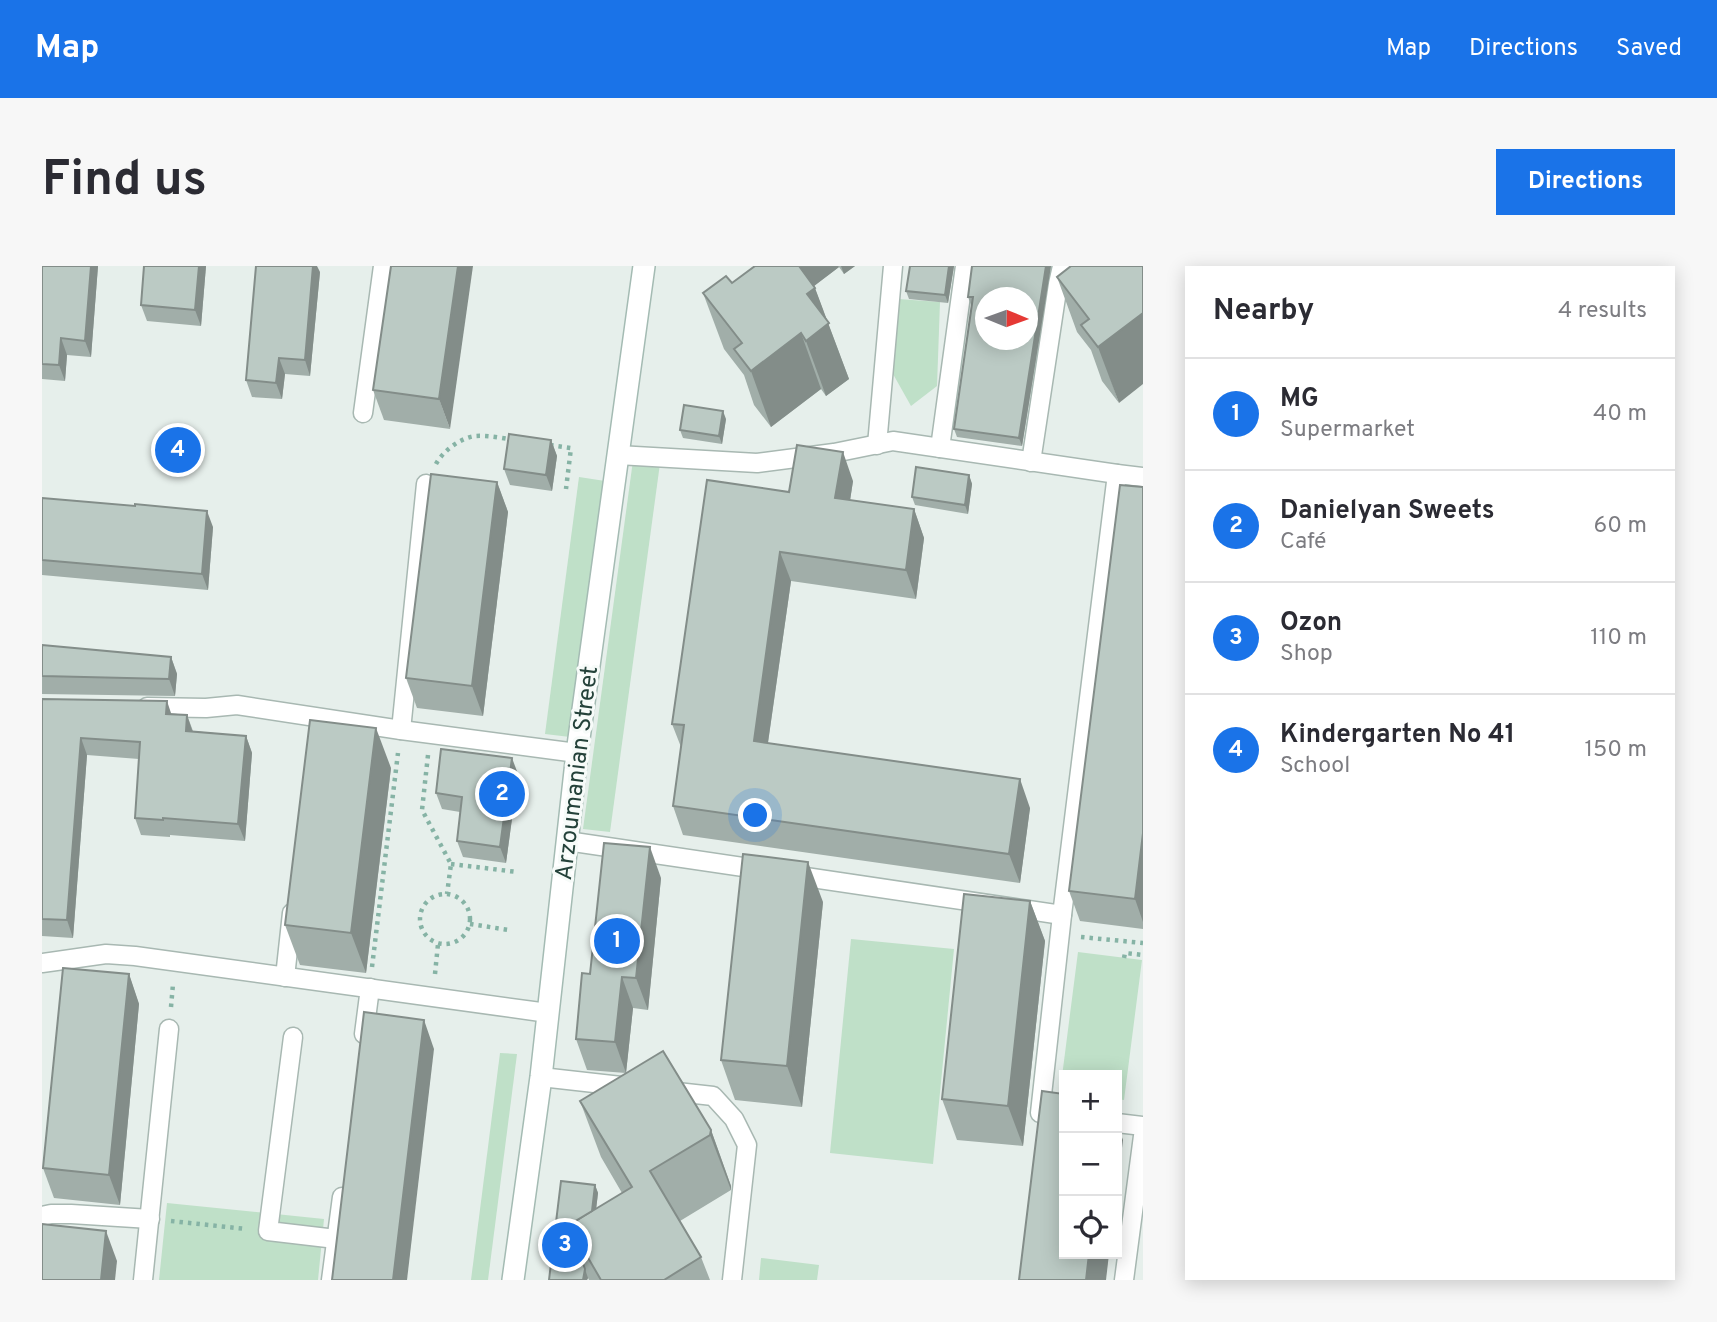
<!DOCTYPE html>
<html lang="en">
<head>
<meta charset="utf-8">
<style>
  body { margin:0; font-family:Overpass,sans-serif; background:#f7f7f7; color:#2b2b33 }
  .controls { position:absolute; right:21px; bottom:21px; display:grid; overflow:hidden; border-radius:0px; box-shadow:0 4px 18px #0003 }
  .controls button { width:63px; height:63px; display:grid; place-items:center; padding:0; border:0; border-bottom:2px solid #e1e1e2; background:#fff; color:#2b2b33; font:35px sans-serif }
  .compass { position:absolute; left:933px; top:21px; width:63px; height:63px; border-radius:50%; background:#fff; box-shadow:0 4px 18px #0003; rotate:91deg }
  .you { position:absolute; left:714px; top:550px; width:24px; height:24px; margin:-18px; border:5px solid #fff; border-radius:50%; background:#1a73e8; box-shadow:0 0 0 10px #1a73e833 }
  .badge { display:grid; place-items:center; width:46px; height:46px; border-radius:50%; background:#1a73e8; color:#fff; font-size:23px; font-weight:700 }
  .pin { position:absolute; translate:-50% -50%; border:4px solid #fff; box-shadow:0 2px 7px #0006 }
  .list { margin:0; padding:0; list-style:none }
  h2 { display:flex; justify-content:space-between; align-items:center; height:91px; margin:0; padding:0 28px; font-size:30px }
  h2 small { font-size:23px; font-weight:400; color:#7c7c81 }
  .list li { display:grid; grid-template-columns:46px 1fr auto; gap:21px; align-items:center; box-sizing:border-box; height:112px; padding:0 28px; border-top:2px solid #e1e1e2 }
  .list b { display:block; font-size:26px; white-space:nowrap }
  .list p { margin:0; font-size:23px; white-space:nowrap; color:#7c7c81 }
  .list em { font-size:23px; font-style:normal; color:#7c7c81 }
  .icon { flex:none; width:38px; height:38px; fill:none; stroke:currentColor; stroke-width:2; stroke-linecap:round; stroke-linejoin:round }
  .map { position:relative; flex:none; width:1101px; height:1014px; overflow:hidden; border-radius:0px }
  header { display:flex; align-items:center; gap:42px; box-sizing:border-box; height:98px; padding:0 35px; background:#1a73e8; color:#fff }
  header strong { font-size:33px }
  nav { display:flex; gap:38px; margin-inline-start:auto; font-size:24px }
  .intro { display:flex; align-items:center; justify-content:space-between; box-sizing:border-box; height:168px; padding:0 42px }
  h1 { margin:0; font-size:49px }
  .button { padding:18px 32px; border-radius:0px; background:#1a73e8; color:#fff; font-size:24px; font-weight:700 }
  main { display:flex; gap:42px; padding:0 42px }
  aside { flex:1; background:#fff; border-radius:0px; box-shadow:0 4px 18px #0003 }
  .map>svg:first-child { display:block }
  .green { fill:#bfe0c8 }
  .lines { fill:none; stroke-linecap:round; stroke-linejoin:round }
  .lane-casing { stroke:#a8b8b2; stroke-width:21 }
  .secondary-casing { stroke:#a4bbb3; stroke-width:24 }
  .path { stroke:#86b3a5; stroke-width:4.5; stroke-dasharray:3.5 5; stroke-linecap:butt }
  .lane { stroke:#fff; stroke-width:18 }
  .secondary { stroke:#fff; stroke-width:21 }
  .wall { fill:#a1aea9 }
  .shaded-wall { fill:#838d89 }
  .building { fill:#bbcac4; stroke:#838d89; stroke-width:2; fill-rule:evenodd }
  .labels { text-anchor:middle; stroke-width:6; stroke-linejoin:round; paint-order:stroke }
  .street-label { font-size:24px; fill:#24423a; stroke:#f7fbf9 }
</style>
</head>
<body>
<header>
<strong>Map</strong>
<nav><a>Map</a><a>Directions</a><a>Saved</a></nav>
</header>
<div class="intro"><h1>Find us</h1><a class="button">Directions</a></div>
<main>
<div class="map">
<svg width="1101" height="1014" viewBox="0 0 1101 1014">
  <rect width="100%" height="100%" fill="#e6efeb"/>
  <g class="green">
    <polygon points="856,33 898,36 895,120 869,140 851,108"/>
    <polygon points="592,187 619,190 568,566 541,563"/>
    <polygon points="537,211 563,215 528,471 503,468"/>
    <polygon points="809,673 912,683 891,898 788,887"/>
    <polygon points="1036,686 1100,694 1082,834 1075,833 1075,809 1022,809 1022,826 1018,826"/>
    <polygon points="458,787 475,788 446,1014 429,1014"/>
    <polygon points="125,937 282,953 276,1014 117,1014"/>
    <polygon points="719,992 777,999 775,1014 717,1014"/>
  </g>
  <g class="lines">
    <g class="lane-casing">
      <g id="lane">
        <polyline points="321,147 341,0"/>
        <polyline points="835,179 851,0"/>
        <polyline points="898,182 923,0"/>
        <polyline points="576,189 715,197 792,187 851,175 1075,208 1020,649 750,609"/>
        <polyline points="989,196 1016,18 1020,0"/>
        <polyline points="1075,208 1101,211"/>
        <polyline points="105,441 164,442 195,439 359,464 535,487"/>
        <polyline points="359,464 384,218"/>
        <polyline points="525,575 722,604"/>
        <polyline points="1020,649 998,847 1022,850"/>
        <polyline points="0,697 64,688 93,690 506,747"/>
        <polyline points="243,711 250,647"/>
        <polyline points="322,768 328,722"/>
        <polyline points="251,771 226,965 294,973"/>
        <polyline points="499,811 588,821"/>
        <polyline points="626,825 671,830 692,853 705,879 690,1014"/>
        <polyline points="1075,857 1101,860"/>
        <polyline points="0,950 9,948 29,948 108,953"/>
        <polyline points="101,1014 127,763"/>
        <polyline points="289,1014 300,931"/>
        <polyline points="1082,1014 1101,870"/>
      </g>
    </g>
    <g class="secondary-casing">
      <polyline id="secondary" points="471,1014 499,811 535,487 602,0"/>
    </g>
    <g class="path">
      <polyline points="508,179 529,182 524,223"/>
      <path d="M394,198C401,185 418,172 433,170C446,169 460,172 472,174"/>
      <polyline points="386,489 380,544 409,598 405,628"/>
      <polyline points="409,598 475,606"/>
      <circle cx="403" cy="653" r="25"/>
      <polyline points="428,658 467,664"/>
      <polyline points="1039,671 1101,677"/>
      <polyline points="1082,692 1083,687 1101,689"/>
      <polyline points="330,701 356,487"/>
      <polyline points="393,708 396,678"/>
      <polyline points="129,741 131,718"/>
      <polyline points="129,955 204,963"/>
    </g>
    <use href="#lane" class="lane"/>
    <use href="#secondary" class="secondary"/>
  </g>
  <g class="wall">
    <polygon points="0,0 56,0 49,91 25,89 23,115 0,113"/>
    <polygon points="102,0 164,0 159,60 105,55 99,39"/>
    <polygon points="349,0 408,163 342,154 331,124"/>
    <polygon points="713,0 813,0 802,8 797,1 772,20 807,113 784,130 779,123 729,161 712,139 702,109 682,83 661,27 690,17"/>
    <polygon points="868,0 912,0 906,37 867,33 864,25"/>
    <polygon points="930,0 1009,0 980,180 915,171 912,163 930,39 929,39 926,31"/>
    <polygon points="1029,0 1077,137 1060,115 1049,84 1035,66 1015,11"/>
    <polygon points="278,6 268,110 243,108 240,133 210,131 204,114"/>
    <polygon points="684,153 680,178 641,172 638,164"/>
    <polygon points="509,174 515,190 510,225 468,219 462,203"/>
    <polygon points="927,209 930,218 926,248 873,239 870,231"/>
    <polygon points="811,215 808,234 872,243 882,272 874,333 749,315 726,477 988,542 978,617 641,569 631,540 639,481 630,458 747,226"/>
    <polygon points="455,216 466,246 441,450 375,442 364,412"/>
    <polygon points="1101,221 1101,663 1038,655 1027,625"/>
    <polygon points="0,232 171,261 166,324 0,309"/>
    <polygon points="0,379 129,391 135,408 133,430 0,428"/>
    <polygon points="0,433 145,449 151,465 204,470 210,487 203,575 128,569 128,571 99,569 93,552 97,493 45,489 31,672 0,670"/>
    <polygon points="349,502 324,707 258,699 243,659"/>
    <polygon points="476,508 464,597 421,591 415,575 418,546 400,543 394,527"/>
    <polygon points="619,612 606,744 591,742 584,807 669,864 689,920 689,924 638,955 659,991 668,1014 547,1014 546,1012 545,1014 507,1014 519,915 553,919 556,927 554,943 580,927 559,891 538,835 584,807 545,804 534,773 548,708"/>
    <polygon points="988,635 1003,675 981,880 915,874 900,833"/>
    <polygon points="781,636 760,841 693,834 679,794"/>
    <polygon points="87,708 97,738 78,939 12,932 1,902"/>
  </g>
  <g class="shaded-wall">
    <polygon points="49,0 56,0 49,91 43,75"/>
    <polygon points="157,0 164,0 159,60 153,44"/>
    <polygon points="271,0 275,0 278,6 268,110 263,94"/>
    <polygon points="416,0 431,0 408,163 397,133"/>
    <polygon points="733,0 796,0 797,1 747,39"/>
    <polygon points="799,0 813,0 802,8"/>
    <polygon points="907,0 912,0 906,37 903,29"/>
    <polygon points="1004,0 1009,0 980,180 977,172"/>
    <polygon points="773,22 807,113 784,130 764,75 765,28"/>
    <polygon points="1101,47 1101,118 1077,137 1056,81"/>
    <polygon points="759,67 779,123 729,161 709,105"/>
    <polygon points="19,72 25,89 23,115 17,99"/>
    <polygon points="237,92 243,108 240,133 234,117"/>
    <polygon points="681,145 684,153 680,178 677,170"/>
    <polygon points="509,174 515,190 510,225 504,209"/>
    <polygon points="801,186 811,215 804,261 793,232"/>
    <polygon points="927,209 930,218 926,248 923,239"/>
    <polygon points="455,216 466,246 441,450 430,420"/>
    <polygon points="872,243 882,272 874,333 864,304"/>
    <polygon points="165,245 171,261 166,324 160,308"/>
    <polygon points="738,286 749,315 722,504 712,475"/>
    <polygon points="129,391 135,408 133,430 127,413"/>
    <polygon points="125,435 131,453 124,448"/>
    <polygon points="145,449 151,467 144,465"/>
    <polygon points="334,462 349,502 324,707 309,667"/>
    <polygon points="204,470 210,487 203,575 196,558"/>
    <polygon points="39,472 45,489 31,672 25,654"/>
    <polygon points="470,492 476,508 464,597 458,581"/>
    <polygon points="978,513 988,542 978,617 967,588"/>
    <polygon points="1101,567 1101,656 1093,633"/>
    <polygon points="608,581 619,612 606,744 594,712"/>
    <polygon points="766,596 781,636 760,841 745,800"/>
    <polygon points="988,635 1003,675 981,880 966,840"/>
    <polygon points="87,708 97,738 78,939 67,909"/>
    <polygon points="580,711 591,742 584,807 573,776"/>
    <polygon points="382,754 392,783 365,1014 351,1014"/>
    <polygon points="1075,858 1081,874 1075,922"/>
    <polygon points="669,864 689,920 689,924 668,869"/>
    <polygon points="553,919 556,927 548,995 545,989"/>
    <polygon points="64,965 75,995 73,1014 59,1014"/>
    <polygon points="1047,988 1067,988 1064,1014 1044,1014"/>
    <polygon points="543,1003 546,1012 545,1014 541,1014"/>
  </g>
  <g class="building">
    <polygon points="0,0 49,0 43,75 19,72 17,99 0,98"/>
    <polygon points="102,0 157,0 153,44 99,39"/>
    <polygon points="214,0 271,0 263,94 237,92 234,117 204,114"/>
    <polygon points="349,0 416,0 397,133 331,124"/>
    <polygon points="713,0 757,0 773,22 765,28 787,57 764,75 759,67 709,105 692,83 700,77 661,27 684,10 690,17"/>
    <polygon points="868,0 907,0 903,29 864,25"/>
    <path d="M930,0H1004L977,172L912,163L931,31H926ZM943,32H985V74H943Z"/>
    <polygon points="1029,0 1101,0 1101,47 1056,81 1039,59 1047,53 1015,11"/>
    <polygon points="642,139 681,145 677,170 638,164"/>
    <polygon points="467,168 509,174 504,209 462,203"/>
    <polygon points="755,179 801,186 793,232 872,243 864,304 738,286 712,475 978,513 967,588 631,540 642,459 630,458 665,214 747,226"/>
    <polygon points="874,201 927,209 923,239 870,231"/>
    <polygon points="389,208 455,216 430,420 364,412"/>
    <polygon points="1078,219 1101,221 1101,567 1093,633 1027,625"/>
    <polygon points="0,232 93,240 93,238 165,245 160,308 0,294"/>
    <polygon points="0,379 129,391 127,413 0,410"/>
    <polygon points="0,433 125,435 124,448 145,449 144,465 204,470 196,558 121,552 121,554 93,552 98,476 39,472 25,654 0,653"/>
    <polygon points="268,454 334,462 309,667 243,659"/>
    <polygon points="399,483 470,492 458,581 415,575 420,531 394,527"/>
    <polygon points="562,577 608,581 594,712 580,711 573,776 534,773 540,707 548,708"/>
    <polygon points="701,588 766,596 745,800 679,794"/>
    <polygon points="922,628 988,635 966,840 900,833"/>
    <polygon points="21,702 87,708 67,909 1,902"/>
    <polygon points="322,746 382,754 351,1014 290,1014"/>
    <polygon points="621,785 669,864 668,869 608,905 659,991 622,1014 559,1014 527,959 590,921 538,835"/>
    <polygon points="1000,825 1022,828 1022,988 1047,988 1044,1014 977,1014"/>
    <polygon points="519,915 553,919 550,945 527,959 543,1003 541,1014 507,1014"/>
    <polygon points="0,958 64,965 59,1014 0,1014"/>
  </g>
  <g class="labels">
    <g class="street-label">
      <text transform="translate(534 507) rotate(-83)" y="8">Arzoumanian Street</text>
    </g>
  </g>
</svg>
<div class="controls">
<button>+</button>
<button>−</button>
<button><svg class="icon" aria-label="locate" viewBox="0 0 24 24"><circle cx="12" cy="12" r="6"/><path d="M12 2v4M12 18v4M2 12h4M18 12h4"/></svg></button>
</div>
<svg class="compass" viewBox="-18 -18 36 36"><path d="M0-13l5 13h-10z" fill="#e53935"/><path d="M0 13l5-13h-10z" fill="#7c7c81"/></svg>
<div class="you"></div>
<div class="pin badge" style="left:575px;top:675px">1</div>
<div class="pin badge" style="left:460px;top:528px">2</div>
<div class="pin badge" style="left:523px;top:979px">3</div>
<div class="pin badge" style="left:136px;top:184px">4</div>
</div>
<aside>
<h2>Nearby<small>4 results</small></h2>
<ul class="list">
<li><span class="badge">1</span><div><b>MG</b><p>Supermarket</p></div><em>40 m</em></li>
<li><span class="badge">2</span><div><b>Danielyan Sweets</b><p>Café</p></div><em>60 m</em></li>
<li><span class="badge">3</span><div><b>Ozon</b><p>Shop</p></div><em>110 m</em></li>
<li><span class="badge">4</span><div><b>Kindergarten No 41</b><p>School</p></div><em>150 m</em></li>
</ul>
</aside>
</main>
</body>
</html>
